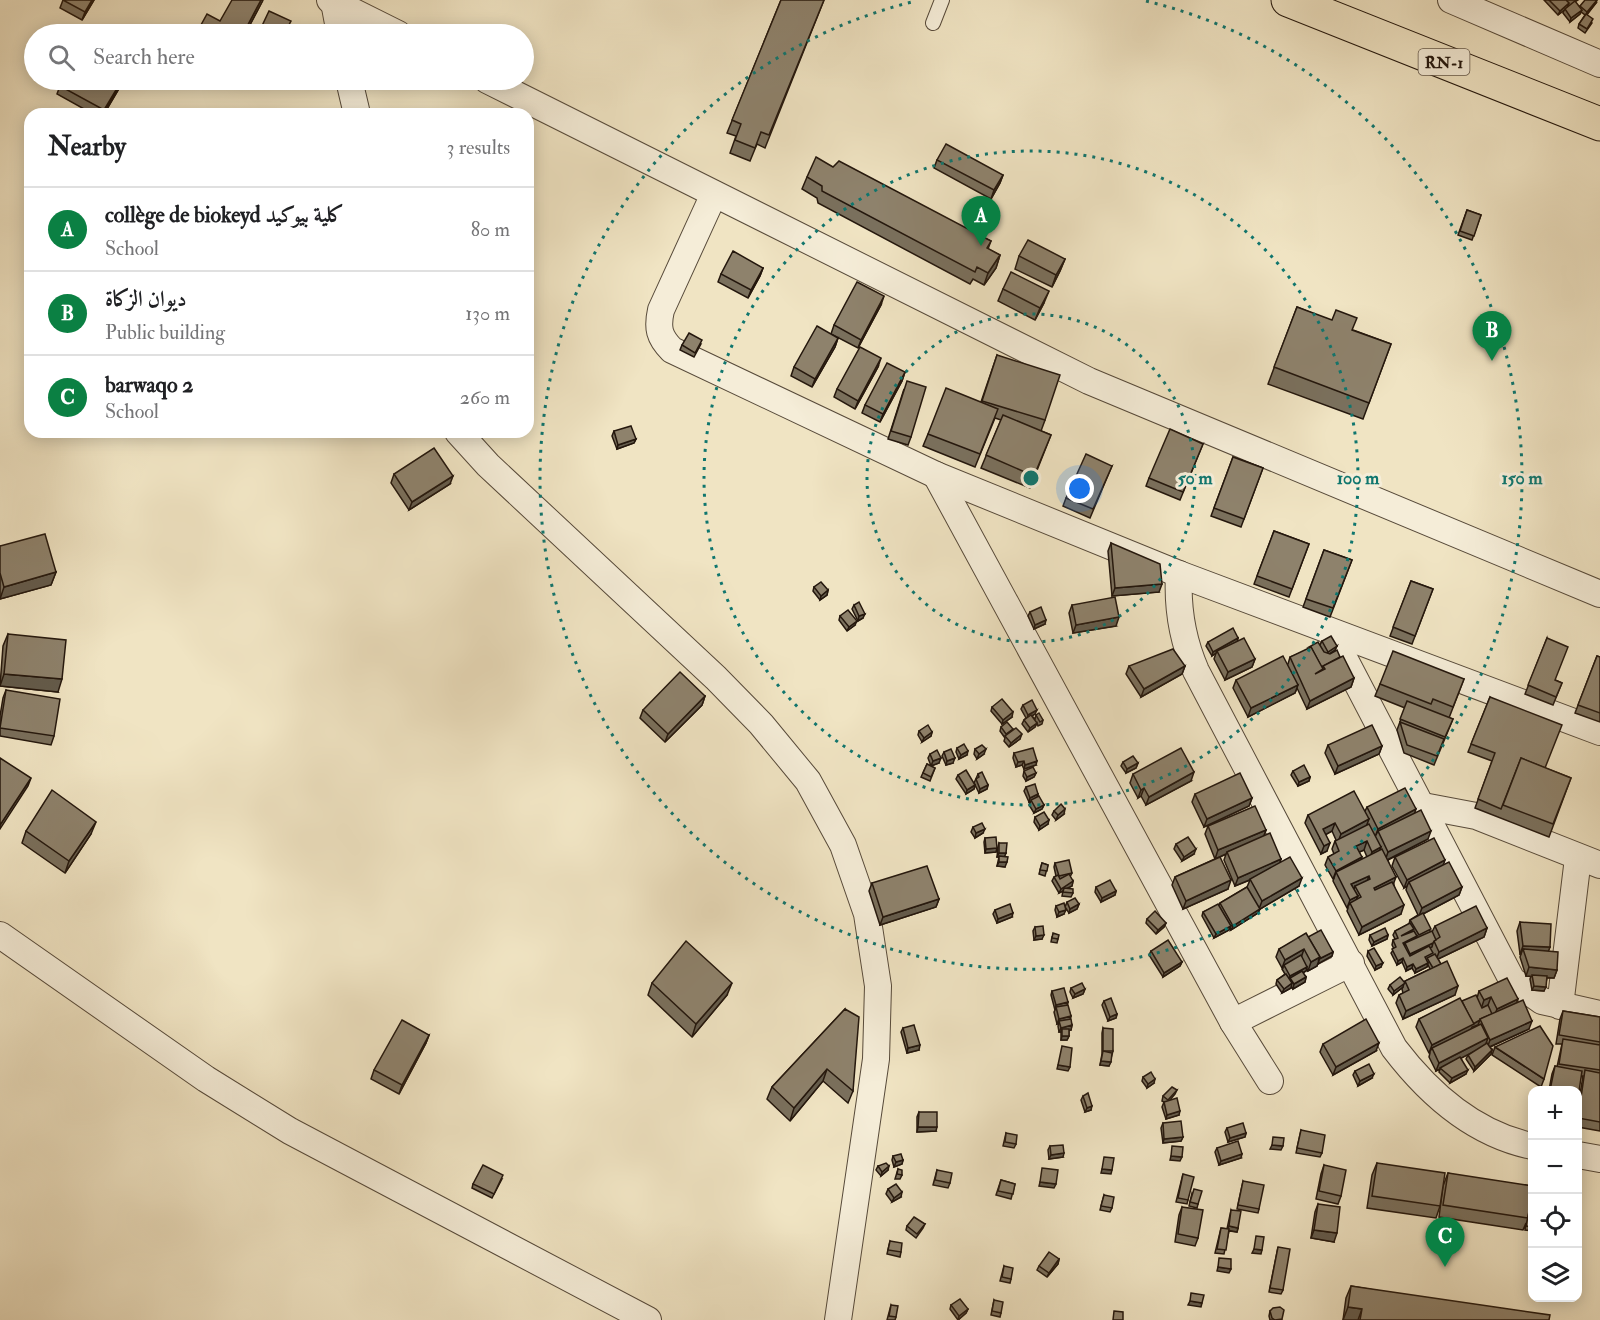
<!DOCTYPE html>
<html lang="en">
<head>
<meta charset="utf-8">
<style>
  body { margin:0; font-family:"IM FELL Double Pica",Amiri,serif; background:#f6f6f6; color:#202124 }
  .controls { position:absolute; right:18px; bottom:18px; display:grid; overflow:hidden; border-radius:12px; box-shadow:0 3px 15px #0003 }
  .controls button { width:54px; height:54px; display:grid; place-items:center; padding:0; border:0; border-bottom:2px solid #e0e0e0; background:#fff; color:#202124; font:30px sans-serif }
  .you { position:absolute; left:1080px; top:489px; width:21px; height:21px; margin:-15px; border:4px solid #fff; border-radius:50%; background:#1a73e8; box-shadow:0 0 0 9px #1a73e833 }
  .badge { display:grid; place-items:center; width:39px; height:39px; border-radius:50%; background:#0b8043; color:#fff; font-size:20px; font-weight:700 }
  .pin { position:absolute; translate:-50% -50px; filter:drop-shadow(0 2px 3px #0008) }
  .pin::after { content:''; position:absolute; top:32px; width:21px; height:18px; background:inherit; clip-path:polygon(0 0,100% 0,50% 100%) }
  .list { margin:0; padding:0; list-style:none }
  h2 { display:flex; justify-content:space-between; align-items:center; height:78px; margin:0; padding:0 24px; font-size:26px }
  h2 small { font-size:20px; font-weight:400; color:#757577 }
  .list li { display:grid; grid-template-columns:39px 1fr auto; gap:18px; align-items:center; box-sizing:border-box; height:84px; padding:0 24px; border-top:2px solid #e0e0e0 }
  .list b { display:block; font-size:22px; white-space:nowrap }
  .list p { margin:0; font-size:20px; white-space:nowrap; color:#757577 }
  .list em { font-size:20px; font-style:normal; color:#757577 }
  .icon { flex:none; width:33px; height:33px; fill:none; stroke:currentColor; stroke-width:2; stroke-linecap:round; stroke-linejoin:round }
  .map { position:relative; flex:none; width:1600px; height:1320px; overflow:hidden }
  .search { position:absolute; background:#fff; box-shadow:0 3px 15px #0003; left:24px; top:24px; width:510px; height:66px; display:flex; align-items:center; gap:15px; box-sizing:border-box; padding:0 21px; border-radius:33px; color:#757577; font-size:22px }
  .panel { position:absolute; background:#fff; box-shadow:0 3px 15px #0003; left:24px; top:108px; width:510px; height:330px; border-radius:18px }
  .map>svg:first-child { display:block }
  .lines { fill:none; stroke-linecap:round; stroke-linejoin:round }
  .lane-casing { stroke:#574a3a; stroke-width:16 }
  .street-casing { stroke:#574a3a; stroke-width:28 }
  .primary-casing { stroke:#24170d; stroke-width:35 }
  .lane { stroke:#f5edd8; stroke-width:14 }
  .street { stroke:#f5edd8; stroke-width:26 }
  .primary { stroke:#f0e4c3; stroke-width:33 }
  .wall { fill:#7a705d; stroke:#24170d; stroke-width:1.5; fill-rule:evenodd }
  .shaded-wall { fill:#635b4c; stroke:#24170d; stroke-width:1.5 }
  .building { fill:#8e826c; stroke:#24170d; stroke-width:1.5 }
  .ring { fill:none; stroke:#0f766e; stroke-width:3; stroke-dasharray:3 6 }
  .labels { text-anchor:middle; stroke-width:6; stroke-linejoin:round; paint-order:stroke }
  .shield { fill:#f5edd8; stroke:#63574a; stroke-width:1.5 }
  .shield-label { font-size:16px; font-weight:bold; fill:#24170d }
  .centre { fill:#0f766e; stroke:#f5edd8; stroke-width:3 }
  .ring-label { font-size:18px; text-anchor:middle; font-weight:bold; fill:#0f766e; stroke:#f5edd8; stroke-width:6; stroke-linejoin:round; paint-order:stroke }
</style>
</head>
<body>
<div class="map">
<svg width="1600" height="1320" viewBox="0 0 1600 1320">
  <rect width="100%" height="100%" fill="#f0e4c3"/>
  <filter id="stains"><feTurbulence type="fractalNoise" baseFrequency=".00333" numOctaves="4"/><feColorMatrix values="0 0 0 0 .2 0 0 0 0 .09 0 0 0 0 .02 0 0 0 .5 -.17"/></filter>
  <radialGradient id="worn" r=".72"><stop offset=".6" stop-color="#630" stop-opacity="0"/><stop offset="1" stop-color="#630" stop-opacity=".3"/></radialGradient>
  <g class="lines">
    <g class="lane-casing">
      <polyline id="lane" points="933,23 942,0"/>
    </g>
    <g class="street-casing">
      <g id="street">
        <polyline points="330,0 398,34"/>
        <polyline points="1451,0 1600,64"/>
        <polyline points="334,2 340,34"/>
        <polyline points="349,80 357,114"/>
        <polyline points="487,80 1089,381 1600,594"/>
        <path d="M714,194L661,310C657,328 659,337 672,350L936,475L1179,574L1600,732"/>
        <polyline points="458,432 488,465 716,678 761,724 808,781 843,845 867,914 878,986 876,1059 838,1320"/>
        <polyline points="936,475 1233,1022 1270,1081"/>
        <path d="M1179,574C1177,609 1182,639 1196,671L1394,1048C1429,1094 1474,1134 1532,1146"/>
        <polyline points="1331,633 1512,980 1542,1001 1600,1014"/>
        <polyline points="1423,806 1476,816 1600,865"/>
        <polyline points="0,935 206,1079 290,1131 648,1320"/>
        <polyline points="1560,1006 1578,858"/>
        <polyline points="1233,1022 1351,963"/>
        <polyline points="1578,1155 1600,1159"/>
      </g>
    </g>
    <g class="primary-casing">
      <polyline id="primary" points="1288,0 1600,124"/>
    </g>
    <use href="#lane" class="lane"/>
    <use href="#street" class="street"/>
    <use href="#primary" class="primary"/>
  </g>
  <g class="wall">
    <polygon points="63,0 94,0 82,20 60,8"/>
    <polygon points="781,0 824,0 765,148 757,144 750,161 730,153 736,136 727,133"/>
    <polygon points="1544,0 1578,0 1575,2 1579,7 1580,6 1596,3 1587,14 1592,23 1585,33 1578,28 1579,24 1585,15 1581,12 1580,14 1570,22 1563,13 1564,10 1558,15"/>
    <polygon points="262,2 245,34 196,34 220,21"/>
    <polygon points="289,26 285,34 263,34 259,32 261,28"/>
    <polygon points="124,80 104,114 93,114 57,94 60,86"/>
    <polygon points="937,160 1003,175 1000,183 991,199 934,168"/>
    <polygon points="833,167 991,241 988,249 1000,255 996,268 984,285 973,279 970,284 818,203 817,198 802,189 807,177"/>
    <polygon points="1467,210 1481,215 1472,240 1458,235"/>
    <polygon points="1019,256 1065,259 1060,271 1052,287 1015,269"/>
    <polygon points="763,268 760,276 748,298 718,282 721,274"/>
    <polygon points="1003,289 1044,303 1035,320 998,301"/>
    <polygon points="881,305 858,348 831,334 834,325"/>
    <polygon points="1297,307 1353,330 1391,344 1363,419 1268,384"/>
    <polygon points="838,338 835,347 812,387 791,376 794,367"/>
    <polygon points="701,344 694,357 680,350 682,345"/>
    <polygon points="997,355 1045,420 1041,431 1051,435 1030,488 981,468 1001,420 995,418 975,467 923,446 928,434 981,402"/>
    <polygon points="878,367 855,409 834,397 837,389"/>
    <polygon points="905,372 902,381 880,422 862,413 865,405"/>
    <polygon points="904,389 911,437 908,445 888,439"/>
    <polygon points="614,431 636,439 634,443 617,449 612,436"/>
    <polygon points="1203,444 1180,500 1146,486 1149,478"/>
    <polygon points="1233,457 1263,468 1241,527 1211,516"/>
    <polygon points="1112,466 1090,518 1063,506 1066,498"/>
    <polygon points="394,474 450,484 409,510 391,483"/>
    <polygon points="1274,531 1309,544 1289,597 1254,584"/>
    <polygon points="1111,543 1159,592 1112,596 1108,551"/>
    <polygon points="0,546 56,572 51,585 0,599"/>
    <polygon points="1324,550 1352,560 1330,617 1303,607"/>
    <polygon points="1411,581 1433,589 1412,644 1390,636"/>
    <polygon points="814,587 828,590 827,595 820,600 813,591"/>
    <polygon points="854,605 863,618 858,621 852,609"/>
    <polygon points="1072,605 1116,626 1073,633 1069,613"/>
    <polygon points="1030,612 1045,624 1034,629 1028,616"/>
    <polygon points="840,616 855,625 847,631 839,620"/>
    <polygon points="8,634 58,692 0,686 3,646"/>
    <polygon points="1238,638 1237,641 1255,659 1252,667 1225,680 1214,659 1216,653 1212,656 1206,646 1208,642"/>
    <polygon points="1547,638 1555,680 1562,683 1553,705 1525,694"/>
    <polygon points="1322,641 1337,646 1335,650 1354,678 1351,687 1307,709 1297,688 1295,693 1248,717 1233,688 1236,680 1288,664 1290,657 1320,645"/>
    <polygon points="1597,656 1600,657 1600,722 1575,713"/>
    <polygon points="1129,666 1185,666 1182,674 1141,697 1126,674"/>
    <polygon points="1464,679 1449,718 1453,719 1434,765 1404,753 1397,730 1405,708 1375,696 1380,684"/>
    <polygon points="6,690 54,736 51,745 0,736 0,716 3,698"/>
    <polygon points="705,696 702,705 665,742 640,718 643,710"/>
    <polygon points="1490,697 1545,768 1571,778 1549,837 1475,808 1492,761 1468,752"/>
    <polygon points="1023,705 1035,714 1032,716 1035,719 1036,715 1043,720 1042,724 1038,726 1037,723 1035,727 1028,732 1022,724 1024,720 1026,718 1021,709"/>
    <polygon points="992,707 1012,717 1002,724 991,711"/>
    <polygon points="1001,727 1013,729 1012,731 1020,739 1009,747 1004,741 1005,738 1000,731"/>
    <polygon points="919,731 932,732 931,736 922,742 918,735"/>
    <polygon points="1328,745 1382,746 1379,754 1335,774 1325,753"/>
    <polygon points="957,748 967,755 959,759 956,752"/>
    <polygon points="975,749 984,754 977,759 974,754"/>
    <polygon points="944,752 953,763 946,765 942,756"/>
    <polygon points="1014,753 1036,765 1024,769 1022,765 1016,767 1013,758"/>
    <polygon points="930,754 939,763 931,766 928,758"/>
    <polygon points="1123,762 1138,763 1136,768 1126,773 1121,766"/>
    <polygon points="927,764 935,768 930,781 921,777"/>
    <polygon points="1024,771 1036,773 1034,777 1026,781 1023,776"/>
    <polygon points="1293,771 1310,777 1309,781 1298,786 1291,775"/>
    <polygon points="978,774 988,785 987,789 979,793 975,785 974,789 966,794 956,779 958,775 974,783"/>
    <polygon points="1133,774 1191,781 1146,805 1141,796 1138,798 1130,783"/>
    <polygon points="1026,787 1038,794 1038,797 1044,805 1042,809 1034,813 1029,805 1031,801 1029,802 1024,791"/>
    <polygon points="1195,794 1252,798 1249,806 1204,827 1192,802"/>
    <path d="M1367,807L1414,813L1428,839L1388,860L1401,914L1359,935L1347,911L1348,908H1347L1333,881L1334,878L1333,879L1325,865L1328,857L1334,854L1332,849L1335,841L1336,840L1332,831L1326,834L1327,851L1321,854L1305,823L1308,815L1365,811ZM1364,850L1367,857L1361,860L1359,852Z"/>
    <polygon points="1054,811 1064,814 1056,820 1052,815"/>
    <polygon points="1035,817 1048,824 1039,830 1034,822"/>
    <polygon points="1208,826 1266,830 1264,836 1281,859 1280,862 1299,886 1260,909 1258,913 1231,930 1230,928 1229,930 1214,938 1202,916 1203,912 1219,905 1220,903 1247,887 1250,880 1235,886 1224,860 1226,854 1220,857 1228,889 1183,909 1172,885 1175,877 1215,859 1205,834"/>
    <polygon points="973,827 983,833 975,838 971,832"/>
    <polygon points="26,831 91,834 65,873 22,843"/>
    <polygon points="985,838 997,848 996,852 985,853 984,842"/>
    <polygon points="999,843 1006,853 1004,856 1005,867 997,866 999,857 997,857 998,847"/>
    <polygon points="1176,844 1194,854 1182,861 1174,849"/>
    <polygon points="1395,857 1444,865 1462,887 1459,895 1423,914 1430,931 1432,932 1435,926 1487,928 1484,937 1438,959 1455,995 1403,1019 1396,1003 1399,995 1403,993 1402,989 1403,987 1393,995 1388,989 1390,985 1404,982 1405,981 1430,969 1428,965 1427,967 1415,973 1412,968 1406,971 1402,962 1397,965 1391,953 1394,949 1392,945 1393,940 1395,939 1393,935 1395,931 1409,924 1410,920 1418,915 1406,890 1407,886 1404,888 1392,866"/>
    <polygon points="1042,863 1048,865 1045,876 1039,874"/>
    <polygon points="1055,863 1072,873 1070,877 1073,881 1072,886 1067,888 1073,893 1071,897 1062,896 1063,891 1059,893 1052,881 1054,877 1056,876 1054,867"/>
    <polygon points="872,883 939,899 936,907 880,925 869,891"/>
    <polygon points="1096,887 1116,891 1115,895 1101,902 1095,892"/>
    <polygon points="1067,902 1079,904 1077,909 1069,913 1065,907"/>
    <polygon points="1056,906 1064,914 1057,917 1055,910"/>
    <polygon points="995,910 1012,917 997,923 993,914"/>
    <polygon points="1147,919 1166,923 1164,927 1156,934 1146,923"/>
    <polygon points="1520,922 1550,947 1548,951 1557,970 1554,978 1547,978 1544,991 1532,990 1530,979 1531,976 1526,976 1520,957 1521,954 1520,954 1517,931"/>
    <polygon points="1035,927 1042,939 1034,940 1033,931"/>
    <polygon points="1370,935 1388,935 1387,939 1372,946 1369,940"/>
    <polygon points="1052,937 1058,939 1057,943 1051,942"/>
    <polygon points="1308,937 1333,952 1332,956 1318,963 1317,966 1308,971 1307,969 1306,971 1303,973 1306,977 1305,982 1293,989 1291,986 1291,988 1282,993 1276,984 1277,980 1285,974 1282,969 1283,968 1282,968 1276,957 1279,949"/>
    <polygon points="1151,951 1182,962 1180,966 1163,977 1149,955"/>
    <polygon points="1368,951 1381,967 1375,970 1367,956"/>
    <polygon points="652,983 727,995 692,1037 648,995"/>
    <polygon points="1071,988 1085,989 1083,994 1073,998 1070,992"/>
    <polygon points="1052,991 1068,1002 1067,1005 1071,1016 1070,1019 1072,1025 1071,1030 1069,1030 1069,1036 1067,1040 1061,1040 1061,1032 1059,1032 1058,1026 1059,1023 1057,1024 1054,1012 1055,1010 1051,995"/>
    <polygon points="1479,991 1516,1003 1529,1029 1490,1047 1492,1050 1491,1054 1474,1071 1466,1059 1468,1055 1470,1053 1461,1058 1466,1074 1450,1083 1439,1072 1440,1069 1436,1071 1429,1057 1430,1053 1429,1053 1416,1027 1419,1019 1462,1001 1477,998"/>
    <polygon points="1104,1001 1117,1014 1116,1018 1108,1021 1102,1005"/>
    <polygon points="845,1009 853,1091 848,1103 823,1081 790,1121 767,1099 772,1087"/>
    <polygon points="1563,1011 1600,1017 1600,1131 1578,1127 1578,1106 1583,1076 1581,1076 1578,1090 1549,1090 1552,1074 1555,1066 1557,1067 1562,1044 1556,1044 1560,1019"/>
    <polygon points="903,1028 919,1050 907,1053 901,1032"/>
    <polygon points="1103,1028 1113,1051 1109,1066 1100,1065 1102,1054 1102,1033"/>
    <polygon points="429,1035 426,1043 399,1094 371,1079 374,1070"/>
    <polygon points="1323,1044 1376,1051 1333,1075 1320,1052"/>
    <polygon points="1495,1047 1544,1079 1541,1087 1492,1055"/>
    <polygon points="1355,1071 1372,1078 1358,1086 1353,1075"/>
    <polygon points="1143,1077 1154,1083 1147,1088 1142,1081"/>
    <polygon points="1177,1090 1175,1094 1170,1100 1179,1115 1166,1119 1162,1107 1164,1102 1162,1101 1163,1096"/>
    <polygon points="1083,1096 1091,1110 1085,1112 1081,1100"/>
    <polygon points="919,1112 936,1131 917,1132 917,1117"/>
    <polygon points="1163,1123 1183,1137 1181,1141 1163,1143 1161,1128"/>
    <polygon points="1227,1128 1246,1133 1245,1137 1228,1142 1225,1132"/>
    <polygon points="1301,1130 1322,1153 1320,1157 1296,1153"/>
    <polygon points="1006,1133 1016,1144 1014,1148 1003,1146"/>
    <polygon points="1050,1146 1063,1157 1049,1159 1048,1150"/>
    <polygon points="1217,1148 1241,1158 1219,1165 1215,1152"/>
    <polygon points="893,1156 903,1160 902,1164 894,1167 892,1160"/>
    <polygon points="1377,1163 1440,1206 1436,1218 1367,1208 1372,1175"/>
    <polygon points="1324,1165 1341,1196 1338,1204 1316,1199 1321,1174"/>
    <polygon points="878,1166 888,1170 881,1176 876,1170"/>
    <polygon points="898,1169 902,1175 900,1179 895,1179"/>
    <polygon points="937,1170 950,1183 948,1188 933,1185"/>
    <polygon points="1448,1173 1533,1201 1533,1231 1525,1230 1526,1223 1523,1230 1439,1217 1443,1186"/>
    <polygon points="1183,1174 1188,1200 1187,1204 1176,1202"/>
    <polygon points="502,1179 492,1198 472,1188 473,1184"/>
    <polygon points="1001,1180 1015,1184 1011,1199 996,1195"/>
    <polygon points="1243,1181 1259,1209 1258,1213 1237,1209"/>
    <polygon points="888,1189 901,1197 892,1202 886,1194"/>
    <polygon points="1192,1193 1198,1204 1197,1208 1189,1206"/>
    <polygon points="1104,1195 1112,1208 1110,1212 1100,1210"/>
    <polygon points="1318,1204 1334,1242 1311,1238 1315,1212"/>
    <polygon points="1182,1207 1198,1238 1195,1246 1175,1242 1179,1215"/>
    <polygon points="1231,1210 1238,1228 1237,1232 1229,1231 1224,1254 1215,1253 1221,1228 1227,1229"/>
    <polygon points="925,1224 923,1228 916,1238 906,1230 907,1226"/>
    <polygon points="890,1241 901,1252 900,1257 887,1254"/>
    <polygon points="1278,1247 1283,1290 1281,1294 1269,1292"/>
    <polygon points="1059,1259 1058,1264 1047,1277 1037,1270 1039,1266"/>
    <polygon points="1004,1266 1011,1279 1010,1283 1000,1281"/>
    <polygon points="1351,1286 1549,1320 1343,1320 1346,1298"/>
    <polygon points="994,1300 1001,1313 1000,1317 991,1315"/>
    <polygon points="891,1305 896,1317 895,1320 887,1320"/>
    <polygon points="951,1305 968,1309 966,1313 958,1320 950,1309"/>
    <polygon points="1270,1311 1282,1320 1270,1320 1269,1316"/>
  </g>
  <g class="shaded-wall">
    <polygon points="92,0 94,0 82,20 85,12"/>
    <polygon points="261,0 263,0 262,2 245,34 243,34"/>
    <polygon points="1597,0 1596,3 1586,16 1587,12"/>
    <polygon points="1569,3 1567,8 1558,15 1560,11"/>
    <polygon points="1582,10 1580,14 1570,22 1571,18"/>
    <polygon points="122,80 124,80 104,114 103,114"/>
    <polygon points="1003,175 1000,183 991,199 994,190"/>
    <polygon points="1000,255 996,268 984,285 988,273"/>
    <polygon points="1065,259 1060,271 1052,287 1056,275"/>
    <polygon points="763,268 760,276 748,298 751,290"/>
    <polygon points="1049,291 1044,303 1035,320 1040,308"/>
    <polygon points="884,296 881,305 858,348 861,340"/>
    <polygon points="838,338 835,347 812,387 815,379"/>
    <polygon points="881,358 878,367 855,409 858,401"/>
    <polygon points="905,372 902,381 880,422 883,414"/>
    <polygon points="636,439 634,443 617,449 618,445"/>
    <polygon points="453,476 450,484 409,510 412,502"/>
    <polygon points="56,572 51,585 0,599 4,587"/>
    <polygon points="1162,584 1159,592 1112,596 1115,588"/>
    <polygon points="828,590 827,595 820,600 821,596"/>
    <polygon points="865,614 863,618 858,621 859,616"/>
    <polygon points="1119,617 1116,626 1073,633 1076,625"/>
    <polygon points="1046,620 1045,624 1034,629 1035,625"/>
    <polygon points="857,621 855,625 847,631 849,627"/>
    <polygon points="1238,638 1237,643 1217,651 1216,653 1212,656 1213,652"/>
    <polygon points="1337,646 1335,650 1326,656 1328,652"/>
    <polygon points="1255,659 1252,667 1225,680 1228,672"/>
    <polygon points="1185,666 1182,674 1141,697 1144,689"/>
    <polygon points="4,674 62,679 58,692 0,686"/>
    <polygon points="1354,678 1351,687 1307,709 1310,701"/>
    <polygon points="1298,685 1295,693 1248,717 1251,708"/>
    <polygon points="705,696 702,705 665,742 668,734"/>
    <polygon points="1037,710 1035,714 1027,719 1028,715"/>
    <polygon points="1013,712 1012,717 1002,724 1003,720"/>
    <polygon points="1037,723 1035,727 1028,732 1030,728"/>
    <polygon points="932,732 931,736 922,742 924,738"/>
    <polygon points="1022,734 1020,739 1009,747 1011,743"/>
    <polygon points="1382,746 1379,754 1335,774 1338,766"/>
    <polygon points="986,749 984,754 977,759 979,754"/>
    <polygon points="968,751 967,755 959,759 961,755"/>
    <polygon points="941,758 939,763 931,766 933,761"/>
    <polygon points="955,758 953,763 946,765 947,761"/>
    <polygon points="1024,761 1022,765 1016,767 1018,762"/>
    <polygon points="1037,761 1036,765 1024,769 1025,765"/>
    <polygon points="1138,763 1136,768 1126,773 1127,769"/>
    <polygon points="1194,772 1191,781 1146,805 1149,797"/>
    <polygon points="1036,773 1034,777 1026,781 1027,777"/>
    <polygon points="1310,777 1309,781 1298,786 1299,782"/>
    <polygon points="31,778 28,786 0,829 0,825"/>
    <polygon points="975,785 974,789 966,794 967,790"/>
    <polygon points="988,785 987,789 979,793 980,789"/>
    <polygon points="1144,788 1141,796 1138,798 1141,790"/>
    <polygon points="1038,794 1037,799 1029,802 1030,798"/>
    <polygon points="1252,798 1249,806 1204,827 1207,819"/>
    <polygon points="1044,805 1042,809 1034,813 1036,809"/>
    <polygon points="1065,809 1064,814 1056,820 1058,815"/>
    <polygon points="1416,809 1413,818 1378,831 1375,837 1378,829"/>
    <polygon points="1369,819 1366,827 1338,842 1341,834"/>
    <polygon points="1049,820 1048,824 1039,830 1040,826"/>
    <polygon points="96,822 91,834 65,873 69,861"/>
    <polygon points="1335,823 1332,831 1320,838 1323,829"/>
    <polygon points="985,829 983,833 975,838 976,833"/>
    <polygon points="1266,830 1263,838 1227,852 1226,854 1215,859 1218,850"/>
    <polygon points="1431,831 1428,839 1385,861 1388,852"/>
    <polygon points="1367,841 1364,850 1353,855 1356,846"/>
    <polygon points="1330,843 1327,851 1321,854 1324,846"/>
    <polygon points="1381,847 1378,856 1369,860 1372,852"/>
    <polygon points="997,848 996,852 985,853 986,849"/>
    <polygon points="1196,849 1194,854 1182,861 1184,857"/>
    <polygon points="999,853 1006,853 1004,858 997,857"/>
    <polygon points="1362,857 1359,865 1336,872 1334,878 1333,879 1336,871"/>
    <polygon points="1281,859 1278,868 1235,886 1238,878"/>
    <polygon points="1445,860 1442,869 1409,882 1407,886 1404,888 1407,880"/>
    <polygon points="999,862 1007,862 1005,867 997,866"/>
    <polygon points="1369,876 1366,884 1355,886 1354,890 1351,884"/>
    <polygon points="1396,877 1393,885 1371,896 1374,888"/>
    <polygon points="1302,878 1299,886 1260,909 1258,913 1231,930 1233,926 1259,909 1262,901"/>
    <polygon points="1231,880 1228,889 1183,909 1186,901"/>
    <polygon points="1073,881 1072,886 1064,890 1064,888 1063,891 1059,893 1061,889"/>
    <polygon points="1462,887 1459,895 1419,916 1422,908"/>
    <polygon points="1116,891 1115,895 1101,902 1102,898"/>
    <polygon points="1358,896 1354,905 1350,903 1347,908 1350,900"/>
    <polygon points="939,899 936,907 880,925 883,917"/>
    <polygon points="1079,904 1077,909 1069,913 1070,909"/>
    <polygon points="1404,905 1401,914 1359,935 1362,927"/>
    <polygon points="1066,910 1064,914 1057,917 1059,912"/>
    <polygon points="1013,913 1012,917 997,923 998,919"/>
    <polygon points="1166,923 1164,927 1156,934 1158,930"/>
    <polygon points="1231,926 1229,930 1214,938 1216,934"/>
    <polygon points="1487,928 1484,937 1436,960 1439,952"/>
    <polygon points="1044,935 1042,939 1034,940 1036,936"/>
    <polygon points="1388,935 1387,939 1372,946 1374,942"/>
    <polygon points="1417,936 1415,940 1405,943 1405,945 1403,943"/>
    <polygon points="1433,943 1432,947 1409,958 1410,954"/>
    <polygon points="1523,946 1550,947 1547,955 1523,949 1521,954 1520,954"/>
    <polygon points="1304,949 1301,958 1284,965 1282,968 1285,960"/>
    <polygon points="1333,952 1332,956 1318,964 1319,959"/>
    <polygon points="1320,957 1317,966 1308,971 1311,962"/>
    <polygon points="1403,958 1402,962 1397,965 1398,961"/>
    <polygon points="1182,962 1180,966 1163,977 1164,973"/>
    <polygon points="1383,963 1381,967 1375,970 1376,966"/>
    <polygon points="1428,963 1427,967 1415,973 1416,969"/>
    <polygon points="1413,964 1412,968 1406,971 1407,967"/>
    <polygon points="1307,967 1306,971 1291,979 1290,978 1288,981 1290,976"/>
    <polygon points="1529,967 1557,970 1554,978 1526,976"/>
    <polygon points="1306,977 1305,982 1293,989 1294,984"/>
    <polygon points="732,983 727,995 692,1037 696,1024"/>
    <polygon points="1292,983 1291,988 1282,993 1284,989"/>
    <polygon points="1404,983 1403,987 1393,995 1394,991"/>
    <polygon points="1458,986 1455,995 1403,1019 1406,1011"/>
    <polygon points="1534,986 1546,987 1544,991 1532,990"/>
    <polygon points="1085,989 1083,994 1073,998 1075,994"/>
    <polygon points="1491,997 1488,1005 1481,1009 1484,1000"/>
    <polygon points="1518,999 1515,1007 1494,1017 1497,1009"/>
    <polygon points="1068,1002 1067,1006 1056,1007 1055,1010 1056,1005"/>
    <polygon points="1117,1014 1116,1018 1108,1021 1110,1017"/>
    <polygon points="1071,1016 1070,1020 1059,1021 1059,1023 1057,1024 1059,1019"/>
    <polygon points="1480,1020 1478,1025 1472,1027 1470,1032 1432,1048 1429,1053 1432,1045"/>
    <polygon points="1532,1021 1529,1029 1487,1048 1490,1040"/>
    <polygon points="1072,1025 1071,1030 1062,1031 1062,1029 1061,1032 1059,1032 1061,1028"/>
    <polygon points="429,1035 426,1043 399,1094 402,1085"/>
    <polygon points="1062,1036 1069,1036 1067,1040 1061,1040"/>
    <polygon points="1488,1038 1485,1046 1436,1071 1439,1063"/>
    <polygon points="1379,1043 1376,1051 1333,1075 1336,1067"/>
    <polygon points="920,1045 919,1050 907,1053 908,1048"/>
    <polygon points="1492,1050 1491,1054 1474,1071 1475,1067"/>
    <polygon points="1101,1061 1111,1062 1109,1066 1100,1065"/>
    <polygon points="1058,1065 1070,1067 1068,1071 1057,1069"/>
    <polygon points="827,1069 823,1081 790,1121 794,1108"/>
    <polygon points="1468,1070 1466,1074 1450,1083 1452,1078"/>
    <polygon points="1374,1074 1372,1078 1358,1086 1360,1081"/>
    <polygon points="1155,1079 1154,1083 1147,1088 1148,1084"/>
    <polygon points="1092,1106 1091,1110 1085,1112 1087,1108"/>
    <polygon points="1180,1111 1179,1115 1166,1119 1167,1115"/>
    <polygon points="918,1127 937,1127 936,1131 917,1132"/>
    <polygon points="1246,1133 1245,1137 1228,1142 1230,1138"/>
    <polygon points="1183,1137 1181,1141 1163,1143 1164,1139"/>
    <polygon points="1272,1145 1283,1146 1281,1150 1270,1149"/>
    <polygon points="1064,1153 1063,1157 1049,1159 1051,1155"/>
    <polygon points="1242,1154 1241,1158 1219,1165 1221,1161"/>
    <polygon points="1171,1156 1182,1157 1180,1161 1170,1160"/>
    <polygon points="903,1160 902,1164 894,1167 896,1162"/>
    <polygon points="889,1166 888,1170 881,1176 882,1172"/>
    <polygon points="1102,1169 1112,1170 1111,1174 1101,1173"/>
    <polygon points="1040,1182 1056,1184 1054,1188 1039,1186"/>
    <polygon points="902,1192 901,1197 892,1202 894,1198"/>
    <polygon points="1229,1226 1238,1228 1237,1232 1227,1230"/>
    <polygon points="1314,1230 1337,1233 1334,1242 1311,1238"/>
    <polygon points="1254,1249 1262,1250 1261,1254 1252,1253"/>
    <polygon points="1059,1259 1058,1264 1047,1277 1049,1273"/>
    <polygon points="1218,1267 1231,1269 1229,1273 1217,1271"/>
    <polygon points="1190,1301 1202,1303 1201,1307 1188,1305"/>
    <polygon points="1348,1307 1362,1309 1358,1320 1343,1320"/>
    <polygon points="968,1309 966,1313 958,1320 959,1316"/>
  </g>
  <g class="building">
    <polygon points="63,0 92,0 85,12"/>
    <polygon points="232,0 261,0 243,34 227,25 222,34 196,34 207,14 220,21"/>
    <polygon points="781,0 824,0 769,135 761,132 755,148 735,140 741,124 732,120"/>
    <polygon points="1549,0 1566,0 1569,3 1560,11"/>
    <polygon points="1585,0 1597,0 1587,12 1580,6"/>
    <polygon points="1575,1 1582,10 1571,18 1565,9"/>
    <polygon points="269,11 291,21 284,34 273,34 261,28"/>
    <polygon points="1586,14 1593,19 1587,29 1579,24"/>
    <polygon points="64,80 122,80 104,110 60,86"/>
    <polygon points="946,144 1003,175 994,190 937,160"/>
    <polygon points="816,157 833,167 839,161 991,241 987,248 1000,255 988,273 977,267 975,272 822,191 822,186 807,177"/>
    <polygon points="1467,210 1481,215 1474,236 1460,231"/>
    <polygon points="1028,240 1065,259 1056,275 1019,256"/>
    <polygon points="733,251 763,268 751,290 721,274"/>
    <polygon points="1011,272 1049,291 1040,308 1003,289"/>
    <polygon points="857,282 884,296 861,340 834,325"/>
    <polygon points="1297,307 1332,320 1336,310 1357,318 1352,330 1391,344 1369,403 1274,367"/>
    <polygon points="817,326 838,338 815,379 794,367"/>
    <polygon points="689,333 702,340 695,353 682,345"/>
    <polygon points="860,347 881,358 858,401 837,389"/>
    <polygon points="997,355 1060,375 1045,420 982,401"/>
    <polygon points="887,363 905,372 883,414 865,405"/>
    <polygon points="907,381 926,387 911,437 891,431"/>
    <polygon points="946,388 998,409 980,454 928,434"/>
    <polygon points="1003,415 1051,435 1034,476 986,455"/>
    <polygon points="631,426 636,439 618,445 614,431"/>
    <polygon points="1170,429 1203,444 1183,492 1149,478"/>
    <polygon points="434,448 453,476 412,502 394,474"/>
    <polygon points="1086,454 1112,466 1093,509 1066,498"/>
    <polygon points="1233,457 1263,468 1244,519 1214,508"/>
    <polygon points="1274,531 1309,544 1292,589 1257,576"/>
    <polygon points="45,534 56,572 4,587 0,573 0,546"/>
    <polygon points="1111,543 1160,564 1162,584 1115,588"/>
    <polygon points="1324,550 1352,560 1333,608 1306,599"/>
    <polygon points="1411,581 1433,589 1415,636 1393,627"/>
    <polygon points="821,582 828,590 821,596 814,587"/>
    <polygon points="1115,597 1119,617 1076,625 1072,605"/>
    <polygon points="859,602 865,614 859,616 854,605"/>
    <polygon points="1041,607 1046,620 1035,625 1030,612"/>
    <polygon points="848,610 857,621 849,627 840,616"/>
    <polygon points="1233,628 1238,638 1213,652 1208,642"/>
    <polygon points="8,634 66,640 62,679 4,674"/>
    <polygon points="1331,636 1337,646 1328,652 1322,641"/>
    <polygon points="1244,638 1255,659 1228,672 1217,651"/>
    <polygon points="1547,638 1568,647 1555,680 1562,683 1556,697 1528,685"/>
    <polygon points="1318,642 1324,652 1330,654 1337,650 1340,657 1323,666 1322,668 1311,647 1309,647"/>
    <polygon points="1311,647 1323,669 1315,674 1325,669 1323,666 1343,656 1354,678 1310,701 1290,657"/>
    <polygon points="1173,649 1185,666 1144,689 1129,666"/>
    <polygon points="1393,651 1464,679 1453,707 1433,699 1431,704 1380,684"/>
    <polygon points="1283,656 1298,685 1251,708 1236,680"/>
    <polygon points="1597,656 1600,657 1600,713 1578,705"/>
    <polygon points="680,672 705,696 668,734 643,710"/>
    <polygon points="6,690 60,699 54,736 0,728"/>
    <polygon points="1490,697 1562,725 1545,768 1521,758 1501,809 1478,799 1495,753 1471,744"/>
    <polygon points="1002,699 1013,712 1003,720 992,707"/>
    <polygon points="1032,700 1037,710 1028,715 1023,705"/>
    <polygon points="1407,701 1453,719 1445,737 1400,719"/>
    <polygon points="1039,713 1043,720 1040,722 1036,715"/>
    <polygon points="1031,715 1037,723 1030,728 1024,720"/>
    <polygon points="1007,722 1013,729 1006,734 1001,727"/>
    <polygon points="1400,722 1444,739 1437,756 1407,745"/>
    <polygon points="928,725 932,732 924,738 919,731"/>
    <polygon points="1372,725 1382,746 1338,766 1328,745"/>
    <polygon points="1016,728 1022,734 1011,743 1005,736"/>
    <polygon points="964,744 968,751 961,755 957,748"/>
    <polygon points="982,745 986,749 979,754 975,749"/>
    <polygon points="1033,748 1037,761 1025,765 1024,761 1018,762 1014,753"/>
    <polygon points="1181,748 1194,772 1149,797 1144,788 1141,790 1133,774"/>
    <polygon points="951,749 955,758 947,761 944,752"/>
    <polygon points="937,750 941,758 933,761 930,754"/>
    <polygon points="1133,756 1138,763 1127,769 1123,762"/>
    <polygon points="0,758 31,778 0,825"/>
    <polygon points="1521,758 1571,778 1553,824 1503,805"/>
    <polygon points="927,764 935,768 931,777 923,773"/>
    <polygon points="1304,765 1310,777 1299,782 1293,771"/>
    <polygon points="1033,767 1036,773 1027,777 1024,771"/>
    <polygon points="966,770 975,785 967,790 958,775"/>
    <polygon points="982,772 988,785 980,789 976,779 979,777 978,774"/>
    <polygon points="1240,773 1252,798 1207,819 1195,794"/>
    <polygon points="1035,784 1038,794 1030,798 1026,787"/>
    <polygon points="1405,788 1416,809 1378,829 1367,807"/>
    <polygon points="52,790 96,822 69,861 26,831"/>
    <polygon points="1354,791 1369,819 1341,834 1335,823 1323,829 1330,843 1324,846 1308,815"/>
    <polygon points="1039,796 1044,805 1036,809 1031,800"/>
    <polygon points="1061,804 1065,809 1058,815 1054,811"/>
    <polygon points="1255,806 1266,830 1218,850 1208,826"/>
    <polygon points="1421,810 1431,831 1388,852 1378,831"/>
    <polygon points="1044,812 1049,820 1040,826 1035,817"/>
    <polygon points="982,823 985,829 976,833 973,827"/>
    <polygon points="1369,824 1381,847 1372,852 1367,841 1356,846 1362,857 1336,871 1328,857 1339,851 1335,841"/>
    <polygon points="1270,833 1281,859 1238,878 1227,852"/>
    <polygon points="996,837 997,848 986,849 985,838"/>
    <polygon points="1188,837 1196,849 1184,857 1176,844"/>
    <polygon points="1434,838 1445,860 1407,880 1395,857"/>
    <polygon points="999,843 1007,843 1006,853 999,853"/>
    <polygon points="1382,849 1396,877 1374,888 1375,890 1392,882 1404,905 1362,927 1350,903 1361,897 1355,886 1370,879 1369,876 1351,884 1358,896 1350,900 1336,872"/>
    <polygon points="999,856 1008,857 1007,862 999,862"/>
    <polygon points="1220,857 1231,880 1186,901 1175,877"/>
    <polygon points="1290,857 1302,878 1262,901 1250,879"/>
    <polygon points="1069,860 1072,873 1059,876 1055,863"/>
    <polygon points="1449,862 1462,887 1422,908 1409,882"/>
    <polygon points="1042,863 1048,865 1047,871 1040,870"/>
    <polygon points="927,866 939,899 883,917 872,883"/>
    <polygon points="1069,874 1073,881 1061,889 1054,877 1058,875 1060,879"/>
    <polygon points="1110,880 1116,891 1102,898 1096,887"/>
    <polygon points="1247,887 1260,909 1233,926 1220,903"/>
    <polygon points="1064,888 1073,889 1073,893 1063,892"/>
    <polygon points="1075,898 1079,904 1070,909 1067,902"/>
    <polygon points="1064,903 1066,910 1059,912 1056,906"/>
    <polygon points="1010,904 1013,913 998,919 995,910"/>
    <polygon points="1218,904 1231,926 1216,934 1203,912"/>
    <polygon points="1476,906 1487,928 1439,952 1434,941 1440,937 1435,926"/>
    <polygon points="1155,911 1166,923 1158,930 1147,919"/>
    <polygon points="1423,913 1431,929 1419,935 1410,920"/>
    <polygon points="1520,922 1551,924 1550,947 1523,946"/>
    <polygon points="1410,923 1414,929 1401,936 1414,931 1417,936 1403,943 1410,956 1429,946 1433,953 1425,957 1428,963 1416,969 1413,964 1407,967 1403,958 1398,961 1392,949 1396,947 1393,940 1398,938 1395,931"/>
    <polygon points="1043,926 1044,935 1036,936 1035,927"/>
    <polygon points="1385,928 1388,935 1374,942 1370,935"/>
    <polygon points="1321,930 1333,952 1319,959 1320,957 1308,937"/>
    <polygon points="1432,931 1436,940 1434,941 1433,943 1410,954 1405,943"/>
    <polygon points="1053,933 1059,935 1058,939 1052,938"/>
    <polygon points="1306,933 1320,957 1311,962 1304,949 1285,960 1279,949"/>
    <polygon points="1168,940 1182,962 1164,973 1151,951"/>
    <polygon points="686,941 732,983 696,1024 652,983"/>
    <polygon points="1374,948 1383,963 1376,966 1368,951"/>
    <polygon points="1523,949 1558,952 1557,970 1529,967"/>
    <polygon points="1435,954 1441,964 1433,968 1427,958"/>
    <polygon points="1301,955 1307,967 1290,976 1284,965"/>
    <polygon points="1447,961 1458,986 1406,1011 1399,995 1409,990 1405,981"/>
    <polygon points="1302,971 1306,977 1294,984 1290,978"/>
    <polygon points="1286,974 1292,983 1284,989 1277,980"/>
    <polygon points="1532,975 1547,976 1546,987 1534,986"/>
    <polygon points="1400,977 1405,983 1394,991 1390,985"/>
    <polygon points="1507,978 1518,999 1497,1009 1491,997 1484,1000 1479,991"/>
    <polygon points="1082,983 1085,989 1075,994 1071,988"/>
    <polygon points="1064,988 1068,1002 1056,1005 1052,991"/>
    <polygon points="1476,995 1482,1008 1488,1005 1492,1014 1480,1019 1480,1020 1473,1024 1462,1001"/>
    <polygon points="1111,998 1117,1014 1110,1017 1104,1001"/>
    <polygon points="1460,998 1474,1024 1432,1045 1419,1019"/>
    <polygon points="1523,1000 1532,1021 1490,1040 1480,1019"/>
    <polygon points="1068,1005 1071,1016 1059,1019 1056,1007"/>
    <polygon points="845,1009 859,1017 853,1091 827,1069 794,1108 772,1087"/>
    <polygon points="1563,1011 1600,1017 1600,1042 1559,1035"/>
    <polygon points="1071,1019 1072,1025 1061,1028 1059,1021"/>
    <polygon points="1366,1019 1379,1043 1336,1067 1323,1044"/>
    <polygon points="402,1020 429,1035 402,1085 374,1070"/>
    <polygon points="1481,1024 1488,1038 1439,1063 1432,1048"/>
    <polygon points="914,1025 920,1045 908,1048 903,1028"/>
    <polygon points="1540,1026 1553,1046 1544,1079 1495,1047"/>
    <polygon points="1103,1028 1113,1029 1113,1051 1103,1051"/>
    <rect x="1062" y="1029" width="7" height="7"/>
    <polygon points="1563,1039 1600,1045 1600,1070 1559,1064"/>
    <polygon points="1487,1043 1492,1050 1475,1067 1468,1055"/>
    <polygon points="1062,1046 1072,1048 1070,1067 1058,1065"/>
    <polygon points="1103,1051 1112,1053 1111,1062 1101,1061"/>
    <polygon points="1460,1057 1468,1070 1452,1078 1440,1068"/>
    <polygon points="1369,1064 1374,1074 1360,1081 1355,1071"/>
    <polygon points="1555,1066 1582,1071 1578,1098 1578,1090 1550,1090"/>
    <polygon points="1585,1070 1600,1073 1600,1122 1578,1118"/>
    <polygon points="1151,1072 1155,1079 1148,1084 1143,1077"/>
    <polygon points="1172,1087 1177,1090 1168,1100 1163,1096"/>
    <polygon points="1088,1093 1092,1106 1087,1108 1083,1096"/>
    <polygon points="1177,1098 1180,1111 1167,1115 1164,1102"/>
    <polygon points="919,1112 937,1112 937,1127 918,1127"/>
    <polygon points="1181,1121 1183,1137 1164,1139 1163,1123"/>
    <polygon points="1243,1123 1246,1133 1230,1138 1227,1128"/>
    <polygon points="1301,1130 1325,1135 1322,1153 1297,1148"/>
    <polygon points="1006,1133 1017,1135 1016,1144 1005,1142"/>
    <polygon points="1273,1137 1284,1138 1283,1146 1272,1145"/>
    <polygon points="1238,1141 1242,1154 1221,1161 1217,1148"/>
    <polygon points="1063,1145 1064,1153 1051,1155 1050,1146"/>
    <polygon points="1172,1146 1183,1147 1182,1157 1171,1156"/>
    <polygon points="901,1154 903,1160 896,1162 893,1156"/>
    <polygon points="1104,1157 1114,1158 1112,1170 1102,1169"/>
    <polygon points="886,1163 889,1166 882,1172 878,1166"/>
    <polygon points="1377,1163 1445,1173 1440,1206 1372,1196"/>
    <polygon points="483,1165 503,1175 494,1194 473,1184"/>
    <polygon points="1324,1165 1346,1170 1341,1196 1319,1191"/>
    <polygon points="1042,1168 1058,1170 1056,1184 1040,1182"/>
    <polygon points="898,1169 902,1170 902,1175 897,1174"/>
    <polygon points="937,1170 952,1173 950,1183 935,1180"/>
    <polygon points="1448,1173 1533,1186 1528,1218 1443,1205"/>
    <polygon points="1183,1174 1194,1177 1188,1200 1178,1198"/>
    <polygon points="1001,1180 1015,1184 1013,1194 998,1191"/>
    <polygon points="1243,1181 1264,1185 1259,1209 1238,1205"/>
    <polygon points="896,1184 902,1192 894,1198 888,1189"/>
    <polygon points="1194,1189 1202,1191 1198,1204 1190,1202"/>
    <polygon points="1104,1195 1114,1197 1112,1208 1101,1206"/>
    <polygon points="1531,1201 1533,1201 1533,1227 1526,1226"/>
    <polygon points="1318,1204 1340,1207 1337,1233 1314,1230"/>
    <polygon points="1182,1207 1203,1210 1198,1238 1178,1234"/>
    <polygon points="1231,1210 1241,1211 1238,1228 1229,1226"/>
    <polygon points="914,1217 925,1224 917,1234 907,1226"/>
    <polygon points="1221,1228 1229,1229 1226,1250 1217,1249"/>
    <polygon points="1256,1236 1264,1237 1262,1250 1254,1249"/>
    <polygon points="890,1241 902,1243 901,1252 888,1250"/>
    <polygon points="1278,1247 1290,1249 1283,1290 1270,1288"/>
    <polygon points="1049,1252 1059,1259 1049,1273 1039,1266"/>
    <polygon points="1219,1258 1231,1259 1231,1269 1218,1267"/>
    <polygon points="1004,1266 1013,1268 1011,1279 1002,1277"/>
    <polygon points="1351,1286 1550,1315 1549,1320 1360,1320 1362,1309 1348,1307"/>
    <polygon points="1191,1293 1204,1295 1202,1303 1190,1301"/>
    <polygon points="960,1299 968,1309 959,1316 951,1305"/>
    <polygon points="994,1300 1003,1302 1001,1313 992,1311"/>
    <polygon points="891,1305 898,1306 896,1317 889,1316"/>
    <polygon points="1280,1307 1284,1310 1282,1319 1275,1320 1272,1318 1270,1311 1273,1308"/>
    <polygon points="1114,1311 1123,1312 1123,1320 1113,1320"/>
  </g>
  <g class="ring">
    <circle cx="1031" cy="478" r="164"/>
    <circle cx="1031" cy="478" r="327"/>
    <path d="M1146 1A491 491 0 1 1 916 1"/>
  </g>
  <g class="labels">
    <rect class="shield" x="1418.5" y="49" width="51" height="26" rx="4.5"/>
    <g class="shield-label">
      <text x="1444" y="68">RN-1</text>
    </g>
  </g>
  <circle cx="1031" cy="478" r="9" class="centre"/>
  <g class="ring-label">
    <text x="1195" y="484">50 m</text>
    <text x="1358" y="484">100 m</text>
    <text x="1522" y="484">150 m</text>
  </g>
  <rect width="100%" height="100%" filter="url(#stains)"/>
  <rect width="100%" height="100%" fill="url(#worn)"/>
</svg>
<div class="controls">
<button>+</button>
<button>−</button>
<button><svg class="icon" aria-label="locate" viewBox="0 0 24 24"><circle cx="12" cy="12" r="6"/><path d="M12 2v4M12 18v4M2 12h4M18 12h4"/></svg></button>
<button><svg class="icon" aria-label="layers" viewBox="0 0 24 24"><path d="M12 4l9 5-9 5-9-5zM3 14l9 5 9-5"/></svg></button>
</div>
<div class="you"></div>
<div class="pin badge" style="left:981px;top:246px">A</div>
<div class="pin badge" style="left:1492px;top:361px">B</div>
<div class="pin badge" style="left:1445px;top:1267px">C</div>
<div class="search"><svg class="icon" aria-label="search" viewBox="0 0 24 24"><circle cx="10" cy="10" r="6"/><path d="M15 15l6 6"/></svg>Search here</div>
<section class="panel">
<h2>Nearby<small>3 results</small></h2>
<ul class="list">
<li><span class="badge">A</span><div><b>collège de biokeyd كلية بيوكيد</b><p>School</p></div><em>80 m</em></li>
<li><span class="badge">B</span><div><b>ديوان الزكاة</b><p>Public building</p></div><em>130 m</em></li>
<li><span class="badge">C</span><div><b>barwaqo 2</b><p>School</p></div><em>260 m</em></li>
</ul>
</section>
</div>
</body>
</html>
